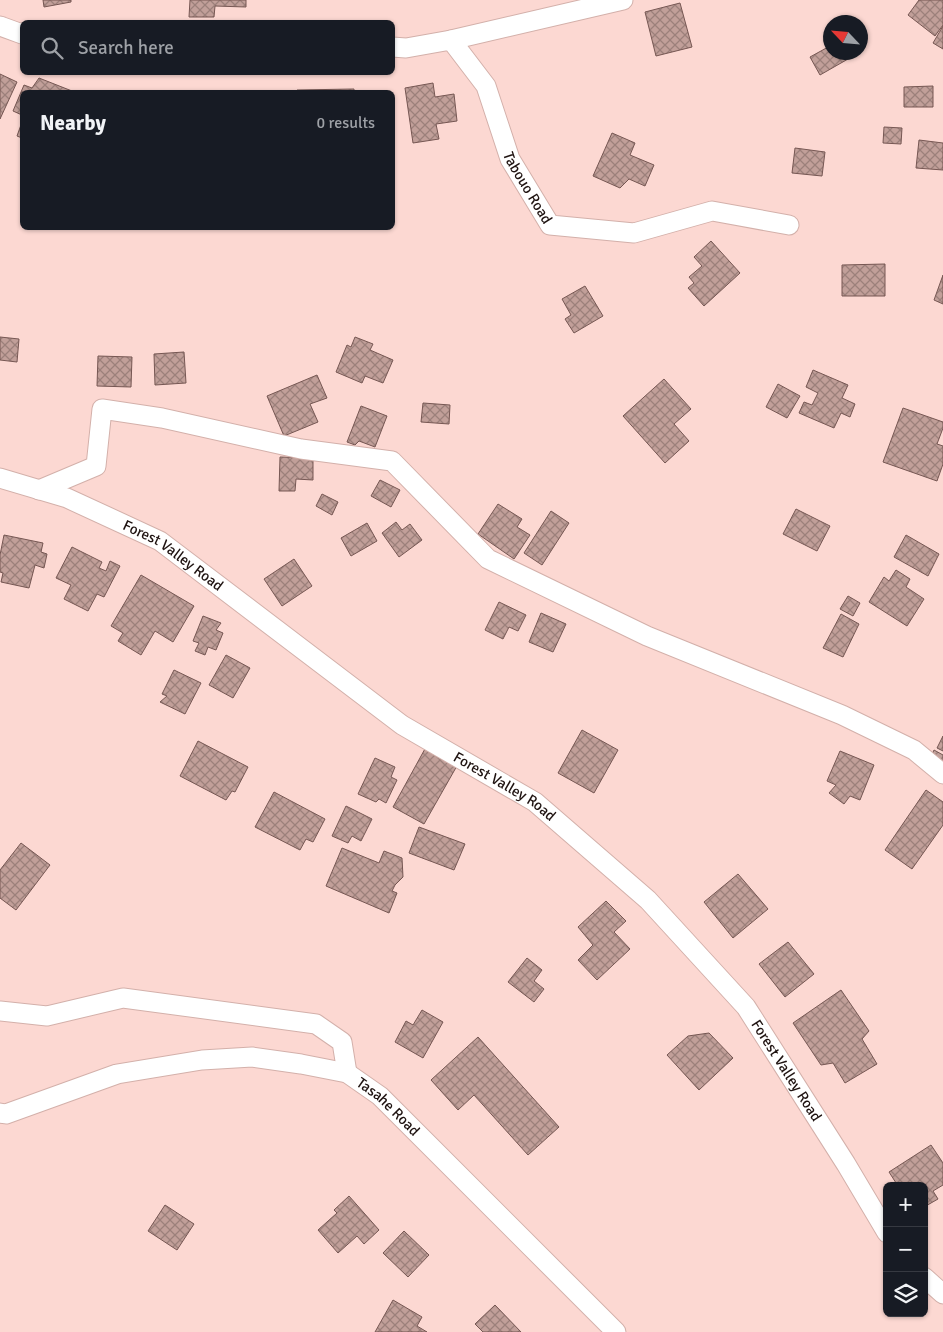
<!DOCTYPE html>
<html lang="en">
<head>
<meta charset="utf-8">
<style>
  body { margin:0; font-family:Signika,sans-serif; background:#20242c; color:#f1f3f6 }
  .controls { position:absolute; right:15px; bottom:15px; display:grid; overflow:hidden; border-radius:8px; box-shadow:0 1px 4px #0004 }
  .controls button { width:45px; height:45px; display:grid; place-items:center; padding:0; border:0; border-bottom:1px solid #363941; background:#171b24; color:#f1f3f6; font:25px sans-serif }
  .compass { position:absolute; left:823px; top:15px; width:45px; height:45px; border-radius:50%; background:#171b24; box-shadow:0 1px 4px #0004; rotate:296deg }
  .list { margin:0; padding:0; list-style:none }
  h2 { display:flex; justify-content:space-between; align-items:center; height:65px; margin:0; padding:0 20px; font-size:21px }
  h2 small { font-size:16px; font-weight:400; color:#9ea1a6 }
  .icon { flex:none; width:28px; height:28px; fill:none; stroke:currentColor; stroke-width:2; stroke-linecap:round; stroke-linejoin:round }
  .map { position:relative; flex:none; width:943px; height:1332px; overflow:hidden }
  .search { position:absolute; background:#171b24; box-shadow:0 1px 4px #0004; left:20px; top:20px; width:375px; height:55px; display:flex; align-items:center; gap:12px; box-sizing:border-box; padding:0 18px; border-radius:8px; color:#9ea1a6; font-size:19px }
  .panel { position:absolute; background:#171b24; box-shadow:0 1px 4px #0004; left:20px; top:90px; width:375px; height:140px; border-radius:8px }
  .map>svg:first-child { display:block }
  .building { fill:url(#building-cross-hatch); stroke:#765753 }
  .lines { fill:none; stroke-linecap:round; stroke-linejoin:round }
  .street-casing { stroke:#d3b0aa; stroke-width:21 }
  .street { stroke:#fff; stroke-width:19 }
  .labels { text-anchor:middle; stroke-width:4.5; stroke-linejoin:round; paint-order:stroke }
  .street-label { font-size:15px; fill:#1f1311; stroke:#ffe9e5 }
</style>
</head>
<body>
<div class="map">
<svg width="943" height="1332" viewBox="0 0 943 1332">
  <defs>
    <pattern id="building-cross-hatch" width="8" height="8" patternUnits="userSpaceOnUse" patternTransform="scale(1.25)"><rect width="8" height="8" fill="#c19f99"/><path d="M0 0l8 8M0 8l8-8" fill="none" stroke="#9c807b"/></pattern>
  </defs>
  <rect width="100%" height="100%" fill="#fcd8d2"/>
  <g class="building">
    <polygon points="43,0 71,0 71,2 44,7"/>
    <polygon points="190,0 246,0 246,7 215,6 214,17 189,17"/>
    <polygon points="919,0 943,0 943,25 935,36 908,15"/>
    <polygon points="680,3 692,47 656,56 645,12"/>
    <polygon points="943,26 943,49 933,43"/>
    <polygon points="830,46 830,52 853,52 855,55 820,75 810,57"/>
    <polygon points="0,74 17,82 0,119"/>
    <polygon points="39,78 72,91 71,92 22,92 22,115 13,111 24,85 32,88"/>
    <polygon points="433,83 435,97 454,94 457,121 436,124 439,139 413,143 405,88"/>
    <polygon points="933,86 933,107 904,107 904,87"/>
    <polygon points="354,89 354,92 297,92 297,90"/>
    <polygon points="22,122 22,138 17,136"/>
    <polygon points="884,127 902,128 901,144 883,143"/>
    <polygon points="612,133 635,143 630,155 654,165 645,186 629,179 620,188 593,176"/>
    <polygon points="919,140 943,143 943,170 916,168"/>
    <polygon points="795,148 825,152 822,176 792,173"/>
    <polygon points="711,241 740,273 704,306 688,288 694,283 689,277 702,266 694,257"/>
    <polygon points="885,264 885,296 842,296 842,265"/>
    <polygon points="943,275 943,304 934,300"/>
    <polygon points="585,286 603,316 574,333 565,319 571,315 562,299"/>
    <polygon points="0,337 19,339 17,362 0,360"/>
    <polygon points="355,337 373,344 370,350 393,360 383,383 365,376 362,383 336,372 347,345 351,347"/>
    <polygon points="184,352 186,383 155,385 154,354"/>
    <polygon points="98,356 132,357 131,387 97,386"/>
    <polygon points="813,370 848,385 842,398 855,404 850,417 841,413 834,428 799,413 804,402 812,405 818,393 806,387"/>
    <polygon points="317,375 327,398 310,404 318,422 284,436 267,396"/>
    <polygon points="664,379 691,409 674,424 689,441 665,463 623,416"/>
    <polygon points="778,384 800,396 787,418 766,407"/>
    <polygon points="423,403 450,405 449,424 421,422"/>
    <polygon points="361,406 387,416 375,447 359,441 355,445 347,442"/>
    <polygon points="903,408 943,422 943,428 937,444 943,446 943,464 937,481 883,462"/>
    <polygon points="280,457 313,458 313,480 296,479 295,491 279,491"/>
    <polygon points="380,480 400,490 391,507 371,496"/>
    <polygon points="322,494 338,502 332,515 316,506"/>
    <polygon points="498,504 522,519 517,527 530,535 514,559 478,534"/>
    <polygon points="796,509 830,526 817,551 783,534"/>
    <polygon points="551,511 569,523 542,565 524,553"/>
    <polygon points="396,522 402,530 410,524 422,540 399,557 382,533"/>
    <polygon points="367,523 377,541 351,556 341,538"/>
    <polygon points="4,535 43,543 41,552 47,554 44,568 35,565 29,588 1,582 3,573 0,572 0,555"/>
    <polygon points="906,535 939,554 928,576 894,557"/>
    <polygon points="72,547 102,562 99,568 106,571 110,561 120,566 104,597 97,594 88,611 64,599 71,585 56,578"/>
    <polygon points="294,559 312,586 282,606 264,579"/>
    <polygon points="896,570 910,579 906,587 924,599 907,626 869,602 884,577 889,581"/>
    <polygon points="141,575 194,606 173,642 155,631 141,655 118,641 123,633 111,626"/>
    <polygon points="848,596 860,603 853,616 840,609"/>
    <polygon points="499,602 526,615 518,631 509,627 503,639 485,630"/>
    <polygon points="541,613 566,624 553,652 529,642"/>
    <polygon points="841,614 859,624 843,657 823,648"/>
    <polygon points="203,616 221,623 216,630 223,633 216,650 208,647 205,655 195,651 199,643 193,641"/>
    <polygon points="226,655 250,668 233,698 209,685"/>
    <polygon points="174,670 201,683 185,714 160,702 167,696 162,694"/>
    <polygon points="582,730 618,750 594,793 558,773"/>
    <polygon points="943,736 943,751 937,748"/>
    <polygon points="198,741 248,767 235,792 232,791 226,800 180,776"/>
    <polygon points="426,747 458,764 424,824 393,807"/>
    <polygon points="934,750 943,755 943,766 930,759"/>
    <polygon points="840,751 874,765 860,800 850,796 844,804 829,793 836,785 827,781"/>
    <polygon points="375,758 395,767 391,777 397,780 386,803 379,799 376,802 358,794"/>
    <polygon points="926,790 943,802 943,825 912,869 885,850"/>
    <polygon points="274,792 325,819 313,842 306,839 300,850 255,827"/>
    <polygon points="346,806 372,819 361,841 352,836 348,843 332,836"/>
    <polygon points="419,827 465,844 454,870 409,853"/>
    <polygon points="21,843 50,865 16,910 0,898 0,870"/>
    <polygon points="342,848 379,863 384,851 402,858 403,877 395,885 392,891 397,893 389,913 326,886"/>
    <polygon points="738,874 768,909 733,938 704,902"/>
    <polygon points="606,901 626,921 614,932 630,949 597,980 578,960 593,945 578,927"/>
    <polygon points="788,942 814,974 785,997 759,964"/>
    <polygon points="527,958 542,970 534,981 544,989 534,1002 508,982"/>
    <polygon points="841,990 869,1031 862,1039 877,1064 845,1083 833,1063 821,1065 793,1023"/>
    <polygon points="422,1010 443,1022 423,1058 395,1042 406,1021 413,1025"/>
    <polygon points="709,1033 733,1058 699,1090 667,1055 688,1036"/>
    <polygon points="478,1037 559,1127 528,1155 474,1095 458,1110 431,1080"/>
    <polygon points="931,1145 943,1163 943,1185 933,1191 938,1199 924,1207 924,1186 898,1186 889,1172"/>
    <polygon points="349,1196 379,1230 364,1244 357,1236 338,1253 318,1230 337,1213 334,1210"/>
    <polygon points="165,1205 194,1224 177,1250 148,1231"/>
    <polygon points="404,1231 429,1255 408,1277 383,1253"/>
    <polygon points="393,1300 422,1317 417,1326 427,1332 375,1332"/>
    <polygon points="495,1305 521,1332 483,1332 475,1324"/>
  </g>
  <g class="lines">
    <g class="street-casing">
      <g id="street">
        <polyline points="0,26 22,34"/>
        <polyline points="451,40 623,0"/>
        <path id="s1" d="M392,47L406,48L451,40L486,86L510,159L550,225L634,233L712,211L789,225"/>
        <path id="s2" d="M0,478L67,498L160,541L402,725L535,802L648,900L746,1007L846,1164L887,1233"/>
        <polyline points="39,490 96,466 102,409 162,418 301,449 392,461 488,559 647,636 842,715 914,750 943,774"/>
        <polyline points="0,1011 47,1016 123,998 316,1024 342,1042 347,1073"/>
        <path id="s3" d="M0,1113L6,1114L117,1074L202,1060L252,1057L301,1064L347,1073L380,1096L616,1332"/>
        <polyline points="924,1277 943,1294"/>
      </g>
    </g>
    <use href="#street" class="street"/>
  </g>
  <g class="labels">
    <g class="street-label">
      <text dy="5" stroke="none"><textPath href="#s1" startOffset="228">Tabouo Road</textPath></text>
      <text dy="5" stroke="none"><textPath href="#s2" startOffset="191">Forest Valley Road</textPath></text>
      <text dy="5" stroke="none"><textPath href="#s2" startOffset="596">Forest Valley Road</textPath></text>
      <text dy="5" stroke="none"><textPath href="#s2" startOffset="1000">Forest Valley Road</textPath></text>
      <text dy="5" stroke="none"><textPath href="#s3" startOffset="410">Tasahe Road</textPath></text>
    </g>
  </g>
</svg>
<div class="controls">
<button>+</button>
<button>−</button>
<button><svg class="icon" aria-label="layers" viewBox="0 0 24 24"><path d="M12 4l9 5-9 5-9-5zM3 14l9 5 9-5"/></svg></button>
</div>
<svg class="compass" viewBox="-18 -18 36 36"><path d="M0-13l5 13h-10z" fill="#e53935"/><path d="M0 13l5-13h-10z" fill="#9ea1a6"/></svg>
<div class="search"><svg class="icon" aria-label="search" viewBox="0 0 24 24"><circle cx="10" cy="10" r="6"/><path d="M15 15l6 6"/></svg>Search here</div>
<section class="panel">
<h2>Nearby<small>0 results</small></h2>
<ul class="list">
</ul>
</section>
</div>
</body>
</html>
